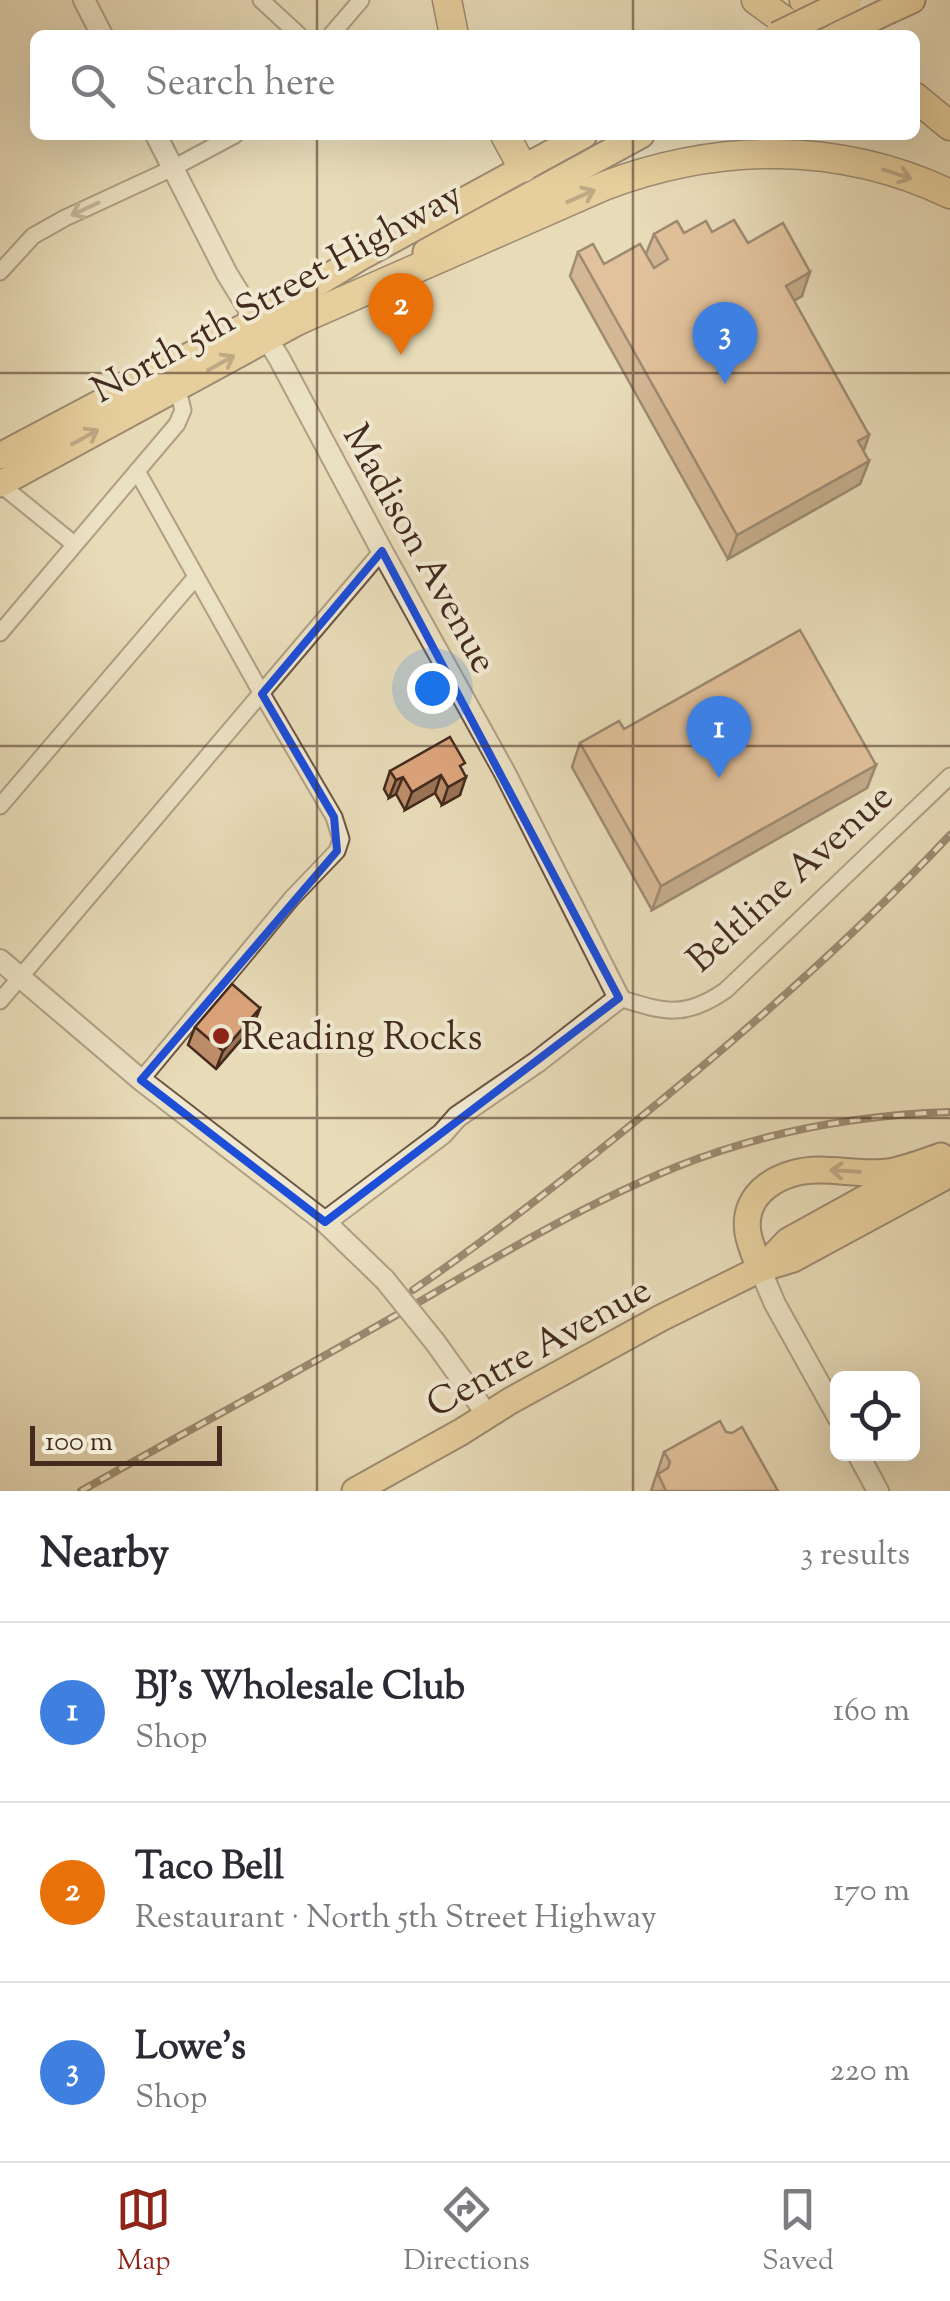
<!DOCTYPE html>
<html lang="en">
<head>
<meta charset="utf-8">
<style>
  body { margin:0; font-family:"Sorts Mill Goudy",serif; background:#f2f2f3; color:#2b2b33 }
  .controls { position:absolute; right:30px; bottom:30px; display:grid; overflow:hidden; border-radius:15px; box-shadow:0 10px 40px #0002 }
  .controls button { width:90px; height:90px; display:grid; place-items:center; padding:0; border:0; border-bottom:2px solid #e1e1e2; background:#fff; color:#2b2b33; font:50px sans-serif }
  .scale { position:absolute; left:30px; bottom:25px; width:192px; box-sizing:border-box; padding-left:10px; border:5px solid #442b1e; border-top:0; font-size:28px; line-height:35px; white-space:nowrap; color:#442b1e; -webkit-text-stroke:8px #f0e8d1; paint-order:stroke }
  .you { position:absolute; left:432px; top:688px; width:35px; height:35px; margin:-25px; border:8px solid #fff; border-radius:50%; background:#1a73e8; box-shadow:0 0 0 15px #1a73e833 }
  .badge { display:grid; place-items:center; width:65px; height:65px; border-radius:50%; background:#8f2418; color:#fff; font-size:32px; font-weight:700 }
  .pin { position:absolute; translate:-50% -82px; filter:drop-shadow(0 2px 5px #0008) }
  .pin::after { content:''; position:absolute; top:52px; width:35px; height:30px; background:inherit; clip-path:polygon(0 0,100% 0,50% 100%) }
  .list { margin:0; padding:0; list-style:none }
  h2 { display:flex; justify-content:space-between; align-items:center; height:130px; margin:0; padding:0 40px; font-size:42px }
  h2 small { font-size:32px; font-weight:400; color:#7c7c81 }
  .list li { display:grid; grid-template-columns:65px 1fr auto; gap:30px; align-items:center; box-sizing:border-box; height:180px; padding:0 40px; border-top:2px solid #e1e1e2 }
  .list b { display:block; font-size:38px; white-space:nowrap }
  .list p { margin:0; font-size:32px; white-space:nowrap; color:#7c7c81 }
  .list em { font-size:32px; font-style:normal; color:#7c7c81 }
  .icon { flex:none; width:55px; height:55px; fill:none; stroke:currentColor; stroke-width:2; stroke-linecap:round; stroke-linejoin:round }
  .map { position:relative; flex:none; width:950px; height:1491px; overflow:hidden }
  .search { position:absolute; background:#fff; box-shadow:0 10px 40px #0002; left:30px; right:30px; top:30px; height:110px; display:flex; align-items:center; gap:25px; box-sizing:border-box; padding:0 35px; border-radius:15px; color:#7c7c81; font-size:38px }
  .sheet { height:670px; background:#fff }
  nav { display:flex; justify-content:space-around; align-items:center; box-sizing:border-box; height:140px; border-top:2px solid #e1e1e2; background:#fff; font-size:28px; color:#7c7c81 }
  nav a { display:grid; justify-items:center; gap:5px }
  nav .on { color:#8f2418 }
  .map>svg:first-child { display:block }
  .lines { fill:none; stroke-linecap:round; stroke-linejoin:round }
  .minor-casing { stroke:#6d5744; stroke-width:19 }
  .tertiary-casing { stroke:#6d5744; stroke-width:24 }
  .primary-casing { stroke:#442b1e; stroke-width:29 }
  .motorway-casing { stroke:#442b1e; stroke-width:31 }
  .minor { stroke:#f0e8d1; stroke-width:15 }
  .tertiary { stroke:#f0e8d1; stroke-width:20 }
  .primary { stroke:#e4be7c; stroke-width:25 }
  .motorway { stroke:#e4be7c; stroke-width:28 }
  .rail-casing { stroke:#442b1e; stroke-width:8 }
  .rail { stroke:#f0e8d1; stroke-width:4; stroke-dasharray:11; stroke-linecap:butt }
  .tertiary-bridge-casing { stroke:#6d5744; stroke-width:24; stroke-linecap:butt }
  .primary-bridge-casing { stroke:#442b1e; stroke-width:29; stroke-linecap:butt }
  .tertiary-bridge { stroke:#f0e8d1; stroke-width:20 }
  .primary-bridge { stroke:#e4be7c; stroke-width:25 }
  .wall { fill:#bd8d6a; stroke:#442b1e; stroke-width:2.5 }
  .shaded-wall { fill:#9a7356; stroke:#442b1e; stroke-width:2.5 }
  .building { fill:#dca47b; stroke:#442b1e; stroke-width:2.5 }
  .oneway { stroke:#8c6d48 }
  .oneway2 { stroke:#9a8a78 }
  .marked { fill:none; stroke:#1d4ed8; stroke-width:8; stroke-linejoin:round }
  .grid { fill:none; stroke:#442b1e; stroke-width:2.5; stroke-opacity:0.55 }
  .poi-dot { fill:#8f2418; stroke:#f0e8d1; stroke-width:4 }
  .labels { text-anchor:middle; stroke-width:8; stroke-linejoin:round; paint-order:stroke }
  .street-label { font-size:38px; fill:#442b1e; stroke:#f0e8d1 }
  .poi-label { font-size:38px; fill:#442b1e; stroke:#f0e8d1; text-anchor:start }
</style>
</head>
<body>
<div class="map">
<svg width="950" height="1491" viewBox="0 0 950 1491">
  <rect width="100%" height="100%" fill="#e8dbb8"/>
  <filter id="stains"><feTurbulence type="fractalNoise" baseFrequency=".002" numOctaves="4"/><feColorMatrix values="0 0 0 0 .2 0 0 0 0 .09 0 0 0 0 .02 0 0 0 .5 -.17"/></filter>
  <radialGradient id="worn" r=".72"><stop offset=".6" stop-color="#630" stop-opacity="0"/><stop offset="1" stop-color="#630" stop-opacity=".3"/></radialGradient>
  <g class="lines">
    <g class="minor-casing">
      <g id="minor">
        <polyline points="261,0 299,35"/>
        <polyline points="331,35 361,0"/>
        <polyline points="0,272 33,236 65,218 173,168 235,135"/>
        <polyline points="137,471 262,694 334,817 341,839 337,851 292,898 141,1080"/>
        <polyline points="0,484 74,544"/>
        <polyline points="0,633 177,424 183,410 177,387"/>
        <polyline points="0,806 196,577"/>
        <path d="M619,998C664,1012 685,1019 726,990L950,776"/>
        <polyline points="0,1001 382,551"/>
      </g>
    </g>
    <g class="tertiary-casing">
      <g id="tertiary">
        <polyline points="84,0 102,35"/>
        <polyline points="156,135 227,274 279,358 382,551 505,773 619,998 537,1062 457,1117 442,1134 325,1222"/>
        <polyline points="0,960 141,1080 325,1222 385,1280"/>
        <polyline points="760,1269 775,1304 838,1417"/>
        <polyline points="435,1342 488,1416"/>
        <polyline points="858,1454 878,1491"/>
      </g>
    </g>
    <g class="primary-casing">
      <g id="primary">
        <polyline points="890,10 912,0"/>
        <polyline points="426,252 641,135"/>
        <polyline points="0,456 255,321 359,258 584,135"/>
        <polyline points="0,484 316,312"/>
        <polyline points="764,1266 788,1241 911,1173"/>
        <path d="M760,1269C756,1258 750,1245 748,1233C741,1191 783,1170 819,1170C842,1170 866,1175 889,1172C906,1169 924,1162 941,1156"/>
        <polyline points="355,1491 461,1432 510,1401 661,1318 760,1269 793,1259 950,1174"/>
      </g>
    </g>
    <g class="motorway-casing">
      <g id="motorway">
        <polyline points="447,0 454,35"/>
        <polyline points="756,0 804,35"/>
        <polyline points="804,0 841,35"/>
        <polyline points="915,97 950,126"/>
        <polyline points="505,135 523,168"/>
        <path d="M299,320L604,186C717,143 839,141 950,194"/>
      </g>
    </g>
    <use href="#minor" class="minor"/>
    <use href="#tertiary" class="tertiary"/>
    <use href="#primary" class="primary"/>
    <use href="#motorway" class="motorway"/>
    <g class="rail-casing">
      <g id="rail">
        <path d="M413,1290C485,1241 553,1188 621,1133C736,1041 849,942 950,835"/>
        <path d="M81,1491C185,1432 290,1376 393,1317C485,1264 577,1207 676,1167C763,1132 856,1115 950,1112"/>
      </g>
    </g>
    <use href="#rail" class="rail"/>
    <g class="tertiary-bridge-casing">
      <polyline id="tertiary-bridge" points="385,1280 435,1342"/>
    </g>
    <g class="primary-bridge-casing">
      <g id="primary-bridge">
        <polyline points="777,35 849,0"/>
        <polyline points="838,35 890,10"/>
      </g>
    </g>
    <use href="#tertiary-bridge" class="tertiary-bridge"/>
    <use href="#primary-bridge" class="primary-bridge"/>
  </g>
  <g class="wall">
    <polygon points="712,232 748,243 802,296 794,301 869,435 863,451 869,461 860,484 728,559 570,276 578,252 604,264 646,254 654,234"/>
    <polygon points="624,729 876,765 867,788 652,910 572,767 580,743"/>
    <polygon points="462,770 460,795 442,805 435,793 405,810 396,794 389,798 384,789 390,771"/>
    <polygon points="260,1008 253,1026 216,1069 188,1045 195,1027"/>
    <polygon points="726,1432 778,1491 651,1491 664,1452"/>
  </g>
  <g class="shaded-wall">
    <polygon points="810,272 802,296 777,310 786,286"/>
    <polygon points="869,435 861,459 858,441"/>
    <polygon points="869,461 860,484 728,559 737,535"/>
    <polygon points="876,765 867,788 652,910 661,886"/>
    <polygon points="441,775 435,793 405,810 412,792"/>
    <polygon points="403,777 396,794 389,798 396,780"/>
    <polygon points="466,777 460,795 442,805 448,787"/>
    <polygon points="260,1008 253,1026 216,1069 223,1051"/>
  </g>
  <g class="building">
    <polygon points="734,220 748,243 783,223 810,272 786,286 869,435 858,441 869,461 737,535 578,252 593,244 604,264 640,244 654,268 668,259 654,234 677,221 684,233 706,221 712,232"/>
    <polygon points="800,630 876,765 661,886 580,743 619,721 624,729"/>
    <polygon points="450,737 465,763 460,766 466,777 448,787 441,775 412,792 403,777 396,780 390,771"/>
    <polygon points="232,984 260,1008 223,1051 195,1027"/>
    <polygon points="720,1421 726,1432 732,1433 742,1427 778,1491 666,1491 658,1474 668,1468 670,1462 664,1452"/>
  </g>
  <defs><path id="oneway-shaft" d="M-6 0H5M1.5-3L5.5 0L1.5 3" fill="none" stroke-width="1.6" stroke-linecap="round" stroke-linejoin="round" transform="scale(2.5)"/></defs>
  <g class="oneway">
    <use href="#oneway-shaft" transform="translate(897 174) rotate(18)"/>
    <use href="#oneway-shaft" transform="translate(581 196) rotate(-24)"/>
    <use href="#oneway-shaft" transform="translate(221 363) rotate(-29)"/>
    <use href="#oneway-shaft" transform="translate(85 437) rotate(-29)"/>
    <use href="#oneway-shaft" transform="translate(845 1171) rotate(-177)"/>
  </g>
  <use class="oneway2" href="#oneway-shaft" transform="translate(85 209) rotate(155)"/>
  <path d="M0 0H950V1491H0ZM382,551L619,998L325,1222L141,1080L337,851L334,817L262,694Z" fill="#e8dbb8" fill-opacity=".55" fill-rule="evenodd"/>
  <path class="marked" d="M382,551L619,998L325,1222L141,1080L337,851L334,817L262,694Z"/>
  <path class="grid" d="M317,0V35M633,0V35M317,135V1491M633,135V1491M0,373H950M0,746H950M0,1118H950"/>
  <circle class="poi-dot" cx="221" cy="1036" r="10"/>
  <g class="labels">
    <g class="street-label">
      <text transform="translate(276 291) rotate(-29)" y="13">North 5th Street Highway</text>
      <text transform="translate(421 548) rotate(61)" y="13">Madison Avenue</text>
      <text transform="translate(789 877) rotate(-42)" y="13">Beltline Avenue</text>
      <text transform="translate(538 1346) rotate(-29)" y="13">Centre Avenue</text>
    </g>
    <g class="poi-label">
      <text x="241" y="1049">Reading Rocks</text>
    </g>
  </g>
  <rect width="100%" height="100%" filter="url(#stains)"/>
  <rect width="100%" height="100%" fill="url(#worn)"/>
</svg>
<div class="controls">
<button><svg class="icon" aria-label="locate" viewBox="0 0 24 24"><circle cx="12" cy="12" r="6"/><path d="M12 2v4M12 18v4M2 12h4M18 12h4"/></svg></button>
</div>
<div class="scale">100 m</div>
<div class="you"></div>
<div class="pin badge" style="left:719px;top:778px;background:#3f7fe0">1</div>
<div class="pin badge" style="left:401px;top:355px;background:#e8710a">2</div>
<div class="pin badge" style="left:725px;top:384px;background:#3f7fe0">3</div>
<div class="search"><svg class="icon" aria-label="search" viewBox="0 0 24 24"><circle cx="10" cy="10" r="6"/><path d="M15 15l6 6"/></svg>Search here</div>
</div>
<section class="sheet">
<h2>Nearby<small>3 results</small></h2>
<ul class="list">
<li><span class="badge" style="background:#3f7fe0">1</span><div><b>BJ's Wholesale Club</b><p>Shop</p></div><em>160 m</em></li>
<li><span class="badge" style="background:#e8710a">2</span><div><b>Taco Bell</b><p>Restaurant · North 5th Street Highway</p></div><em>170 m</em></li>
<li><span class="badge" style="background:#3f7fe0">3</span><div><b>Lowe's</b><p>Shop</p></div><em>220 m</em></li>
</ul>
</section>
<nav>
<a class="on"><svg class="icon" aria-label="map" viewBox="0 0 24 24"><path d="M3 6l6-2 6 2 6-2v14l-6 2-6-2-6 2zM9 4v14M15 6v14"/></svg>Map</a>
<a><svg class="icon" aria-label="directions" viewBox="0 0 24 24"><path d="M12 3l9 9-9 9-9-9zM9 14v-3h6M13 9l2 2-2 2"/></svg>Directions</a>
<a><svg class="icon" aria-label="saved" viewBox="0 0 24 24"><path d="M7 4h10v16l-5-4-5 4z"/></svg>Saved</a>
</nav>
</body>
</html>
